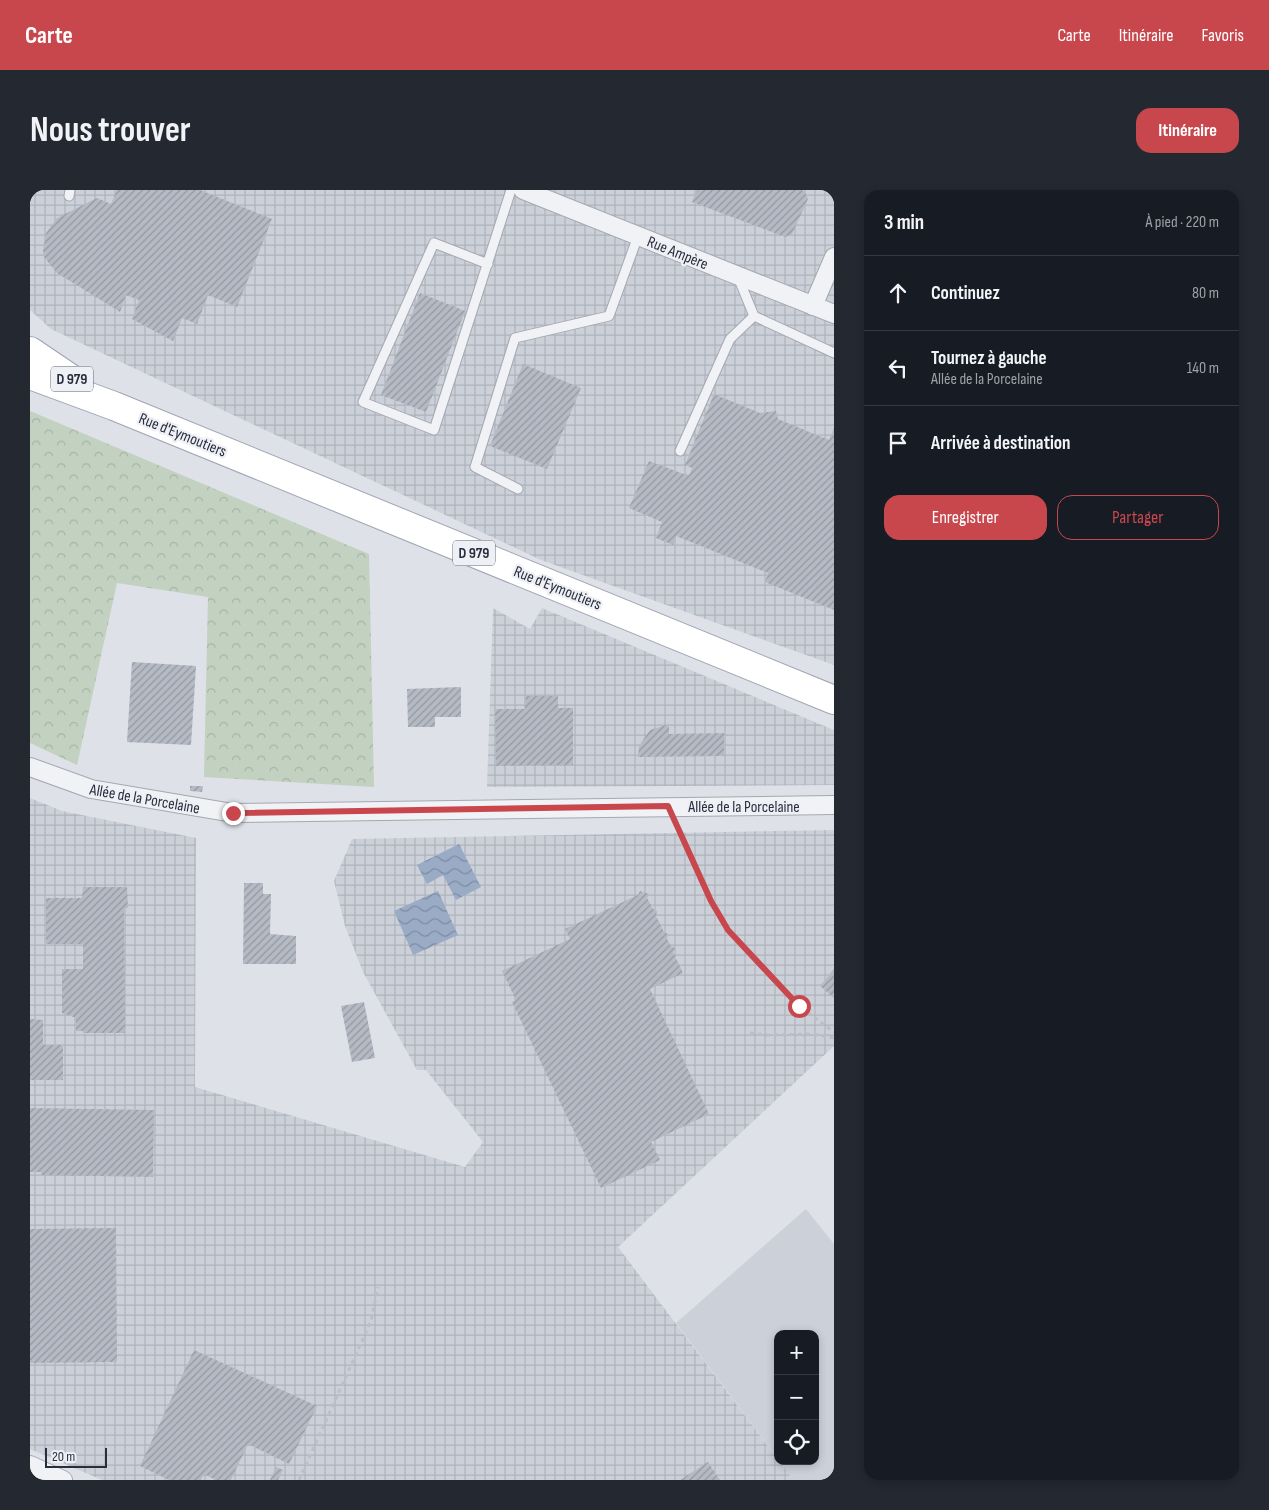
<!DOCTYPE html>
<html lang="fr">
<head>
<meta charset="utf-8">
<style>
  body { margin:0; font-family:"Sofia Sans Condensed",sans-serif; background:#242831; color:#f1f3f6 }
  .controls { position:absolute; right:15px; bottom:15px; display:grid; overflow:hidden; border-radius:10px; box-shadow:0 2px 8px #0003 }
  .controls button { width:45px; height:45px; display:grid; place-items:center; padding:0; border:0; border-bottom:1px solid #363941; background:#171b24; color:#f1f3f6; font:25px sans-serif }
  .scale { position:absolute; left:15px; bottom:12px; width:62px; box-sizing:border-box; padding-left:5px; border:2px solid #282e3d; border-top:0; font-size:14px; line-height:18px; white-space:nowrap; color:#282e3d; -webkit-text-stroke:4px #eef0f5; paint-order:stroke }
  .stop { position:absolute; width:15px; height:15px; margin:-11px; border:4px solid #c8474d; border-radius:50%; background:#fff }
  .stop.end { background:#c8474d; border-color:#fff; box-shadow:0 1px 5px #0008 }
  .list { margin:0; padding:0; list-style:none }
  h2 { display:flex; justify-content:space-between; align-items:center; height:65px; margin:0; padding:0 20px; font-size:21px }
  h2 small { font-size:16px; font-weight:400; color:#9ea1a6 }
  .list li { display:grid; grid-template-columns:32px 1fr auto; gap:15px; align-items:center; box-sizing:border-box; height:75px; padding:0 20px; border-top:1px solid #363941 }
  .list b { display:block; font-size:19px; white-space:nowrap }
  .list p { margin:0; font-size:16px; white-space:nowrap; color:#9ea1a6 }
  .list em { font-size:16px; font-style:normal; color:#9ea1a6 }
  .actions { display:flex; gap:10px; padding:15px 20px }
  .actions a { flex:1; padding:11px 0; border:1px solid #c8474d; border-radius:15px; text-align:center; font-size:18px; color:#c8474d }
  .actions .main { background:#c8474d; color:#fff }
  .icon { flex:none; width:28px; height:28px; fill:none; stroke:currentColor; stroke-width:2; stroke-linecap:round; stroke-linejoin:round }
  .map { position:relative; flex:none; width:804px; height:1290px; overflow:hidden; border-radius:15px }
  header { display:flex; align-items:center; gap:30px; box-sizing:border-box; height:70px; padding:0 25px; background:#c8474d; color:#fff }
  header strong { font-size:24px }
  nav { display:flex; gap:28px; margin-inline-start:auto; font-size:18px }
  .intro { display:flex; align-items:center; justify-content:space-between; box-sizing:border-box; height:120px; padding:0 30px }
  h1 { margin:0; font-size:35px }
  .button { padding:12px 22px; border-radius:15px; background:#c8474d; color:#fff; font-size:18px; font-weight:700 }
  main { display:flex; gap:30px; padding:0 30px }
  aside { flex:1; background:#171b24; border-radius:15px; box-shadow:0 2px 8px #0003 }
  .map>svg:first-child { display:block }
  .built { fill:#ccd0d9 }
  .industrial { fill:url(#industrial-grid) }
  .forest { fill:url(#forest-crowns) }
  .water { fill:url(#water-waves) }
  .building { fill:url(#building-hatch) }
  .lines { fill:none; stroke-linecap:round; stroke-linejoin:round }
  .lane-casing { stroke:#a4a8b1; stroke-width:11 }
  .street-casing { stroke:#a4a8b1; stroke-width:20 }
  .primary-casing { stroke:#9ea4b2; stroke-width:30 }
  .path { stroke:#bdbfc6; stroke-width:3; stroke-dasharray:4 4; stroke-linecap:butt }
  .lane { stroke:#f1f2f6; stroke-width:9 }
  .street { stroke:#f1f2f6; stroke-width:18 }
  .primary { stroke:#fff; stroke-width:28 }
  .route { stroke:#c8474d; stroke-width:6 }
  .labels { text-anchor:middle; stroke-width:4.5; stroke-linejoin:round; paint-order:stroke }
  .shield { fill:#eef0f5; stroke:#636874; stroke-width:1 }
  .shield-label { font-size:15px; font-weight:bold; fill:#282e3d }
  .street-label { font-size:16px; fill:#282e3d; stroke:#eef0f5 }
</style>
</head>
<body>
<header>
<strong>Carte</strong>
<nav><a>Carte</a><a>Itinéraire</a><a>Favoris</a></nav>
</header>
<div class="intro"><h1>Nous trouver</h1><a class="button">Itinéraire</a></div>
<main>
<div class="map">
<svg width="804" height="1290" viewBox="0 0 804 1290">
  <defs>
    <pattern id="industrial-grid" width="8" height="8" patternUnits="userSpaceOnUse" patternTransform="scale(1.25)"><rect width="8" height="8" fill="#ccd0d9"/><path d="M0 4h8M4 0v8" fill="none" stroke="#afb3bb"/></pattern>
    <pattern id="forest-crowns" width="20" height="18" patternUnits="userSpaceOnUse" patternTransform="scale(1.25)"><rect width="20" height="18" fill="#c2d1c0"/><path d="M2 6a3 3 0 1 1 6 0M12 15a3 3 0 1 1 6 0" fill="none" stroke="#a7b4a6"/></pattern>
    <pattern id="water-waves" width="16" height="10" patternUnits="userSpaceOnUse" patternTransform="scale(1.25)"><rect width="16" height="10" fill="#9aabc6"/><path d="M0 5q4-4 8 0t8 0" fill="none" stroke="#7e8ca2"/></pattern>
    <pattern id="building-hatch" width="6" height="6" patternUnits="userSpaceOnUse" patternTransform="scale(1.25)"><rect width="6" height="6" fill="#b6bac4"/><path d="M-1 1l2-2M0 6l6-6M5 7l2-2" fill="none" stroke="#9498a0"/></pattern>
  </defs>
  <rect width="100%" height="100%" fill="#dee1e7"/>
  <polygon class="built" points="776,1019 804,1054 804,1290 761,1290 749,1271 785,1271 785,1144 748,1144 748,1269 646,1133"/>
  <g class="industrial">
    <polygon points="0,0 804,0 804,475 511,370 21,139 0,120"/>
    <polygon points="463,418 500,439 512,418 804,540 804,595 457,597"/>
    <polygon points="0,608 32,621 166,648 165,897 435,977 453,952 396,880 387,880 333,782 315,736 304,691 322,649 804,640 804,856 588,1057 759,1284 761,1290 72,1290 0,1259"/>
  </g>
  <polygon class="forest" points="0,221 339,364 344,597 174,587 178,407 87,393 47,575 0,553"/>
  <g class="water">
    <polygon points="429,654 451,697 426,710 413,685 397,694 387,675"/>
    <polygon points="408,701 428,745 383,765 364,721"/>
  </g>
  <g class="building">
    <polygon points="87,0 170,0 242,29 207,117 178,105 167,134 152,128 143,151 102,129 109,110 96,105 90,122 27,83 14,67 13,60 16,43 27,28 67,8 81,14"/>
    <polygon points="667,0 772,0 775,2 778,9 762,44 755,47 662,12"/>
    <polygon points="390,103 435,121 396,222 351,205"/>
    <polygon points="493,174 551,198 517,279 460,256"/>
    <polygon points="684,204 730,223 746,221 748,229 799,250 804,238 804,420 735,392 738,383 646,346 643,355 626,348 632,332 599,318 619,271 659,286 662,278 655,275"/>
    <polygon points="102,472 166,476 161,555 97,552"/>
    <polygon points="431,497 431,527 405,527 405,537 378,537 377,499"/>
    <polygon points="496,506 528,506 528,518 543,518 543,575 466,576 465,519 495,519"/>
    <polygon points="639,534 639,544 694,543 694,566 608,567 609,556 620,540"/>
    <polygon points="160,596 173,596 172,602 160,601"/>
    <polygon points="214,693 233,693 233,704 241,704 240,744 266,746 266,774 213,774"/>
    <polygon points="53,697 97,697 98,718 94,718 95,843 53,843 53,841 46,841 46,828 32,823 32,779 53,779 53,754 16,754 16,708 52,708"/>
    <polygon points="610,701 619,704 617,708 623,719 627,721 626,726 634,742 638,744 637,749 641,756 645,758 643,762 653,783 620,799 679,924 621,952 630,970 571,998 482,812 486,810 472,781 540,749 535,739 608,705"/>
    <polygon points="804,779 804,808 790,796"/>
    <polygon points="334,812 345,868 322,872 311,816"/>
    <polygon points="0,829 13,830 13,855 33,855 33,890 0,890"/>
    <polygon points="0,918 124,920 123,987 11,985 11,982 0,982"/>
    <polygon points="86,1038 87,1172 0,1173 0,1039"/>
    <polygon points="164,1160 287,1216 259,1274 218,1254 201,1290 186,1290 174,1284 171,1290 139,1290 110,1276"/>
    <polygon points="678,1272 690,1290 650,1290"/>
    <polygon points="246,1277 253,1280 248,1290 240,1290"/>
  </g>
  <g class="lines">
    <g class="lane-casing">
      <g id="lane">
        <polyline points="39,6 40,0"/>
        <polyline points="458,74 404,53 333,212 404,240 481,0"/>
        <polyline points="708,87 724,126"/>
        <polyline points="650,261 700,149 724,126 804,163"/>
        <polyline points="488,299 445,277 485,148 579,126 608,46"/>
      </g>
    </g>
    <g class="street-casing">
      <g id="street">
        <polyline points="493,0 804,124"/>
        <polyline points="783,116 804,67"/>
        <polyline points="0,577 61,599 203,623 804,615"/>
        <polyline points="0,1275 33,1290"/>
      </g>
    </g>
    <g class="primary-casing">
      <g id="primary">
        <polyline points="0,161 43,190"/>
        <polyline points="0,185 84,216 804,510"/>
      </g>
    </g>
    <g class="path">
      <polyline points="647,635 681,711 698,740 769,816 804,842"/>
      <polyline points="720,843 737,845 783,844 804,848"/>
      <polyline points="269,1290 341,1131 348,1097"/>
    </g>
    <use href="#lane" class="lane"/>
    <use href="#street" class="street"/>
    <use href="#primary" class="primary"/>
  </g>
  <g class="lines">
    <polyline class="route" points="203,623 638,616 681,711 698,740 769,816"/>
  </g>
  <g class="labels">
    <g class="shield">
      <rect x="21" y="176.5" width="42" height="25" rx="4"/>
      <rect x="423" y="350.5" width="42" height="25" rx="4"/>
    </g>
    <g class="shield-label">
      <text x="42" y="194">D 979</text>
      <text x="444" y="368">D 979</text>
    </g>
    <g class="street-label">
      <text transform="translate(648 62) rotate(22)" y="6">Rue Ampère</text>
      <text transform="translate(153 244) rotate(22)" y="6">Rue d'Eymoutiers</text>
      <text transform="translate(528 397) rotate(22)" y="6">Rue d'Eymoutiers</text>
      <text transform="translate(115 608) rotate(10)" y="6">Allée de la Porcelaine</text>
      <text x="714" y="622">Allée de la Porcelaine</text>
    </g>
  </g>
</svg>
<div class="controls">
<button>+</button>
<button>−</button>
<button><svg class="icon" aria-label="locate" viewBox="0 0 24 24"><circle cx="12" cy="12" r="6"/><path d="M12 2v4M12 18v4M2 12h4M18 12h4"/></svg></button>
</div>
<div class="scale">20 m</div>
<div class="stop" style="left:769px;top:816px"></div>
<div class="stop end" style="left:203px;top:623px"></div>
</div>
<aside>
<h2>3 min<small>À pied · 220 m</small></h2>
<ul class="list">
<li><svg class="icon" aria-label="ahead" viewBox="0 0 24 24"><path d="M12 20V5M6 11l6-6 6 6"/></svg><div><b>Continuez</b></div><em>80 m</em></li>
<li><svg class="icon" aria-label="left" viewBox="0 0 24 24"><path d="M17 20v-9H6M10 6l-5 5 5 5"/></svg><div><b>Tournez à gauche</b><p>Allée de la Porcelaine</p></div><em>140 m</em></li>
<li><svg class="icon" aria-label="arrive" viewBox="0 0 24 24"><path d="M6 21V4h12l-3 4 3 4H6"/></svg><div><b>Arrivée à destination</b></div></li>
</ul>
<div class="actions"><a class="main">Enregistrer</a><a>Partager</a></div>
</aside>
</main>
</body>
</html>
